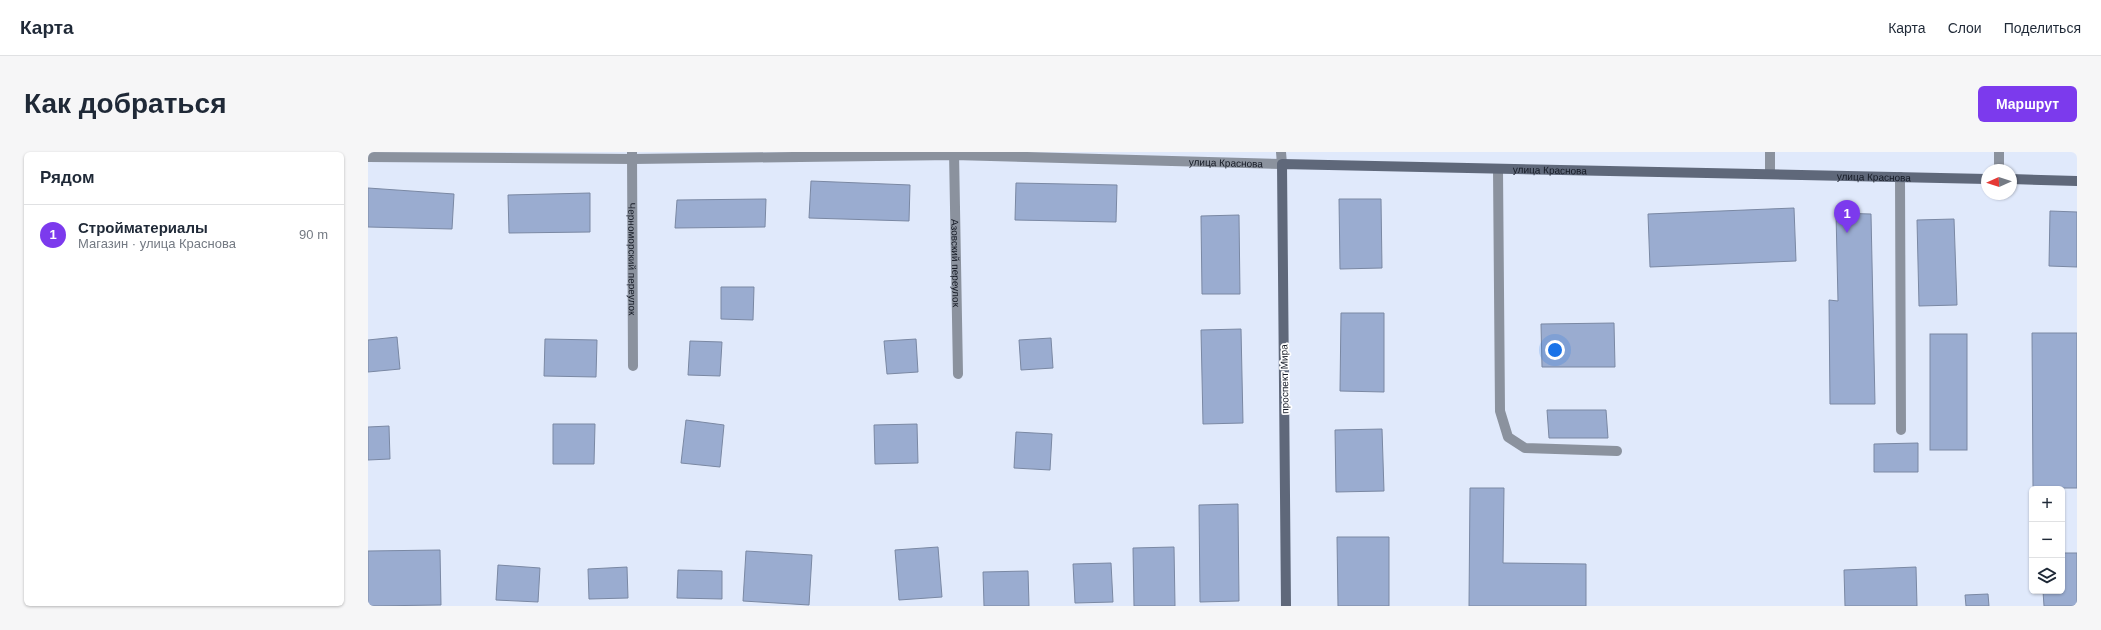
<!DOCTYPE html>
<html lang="ru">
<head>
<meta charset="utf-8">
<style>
  body { margin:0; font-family:Arial,sans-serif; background:#f6f6f7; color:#1f2937 }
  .controls { position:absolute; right:12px; bottom:12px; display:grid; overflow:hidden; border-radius:6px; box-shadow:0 1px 3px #0004 }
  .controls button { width:36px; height:36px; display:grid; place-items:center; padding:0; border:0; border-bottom:1px solid #e0e1e3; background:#fff; color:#1f2937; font:20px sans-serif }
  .compass { position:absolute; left:1613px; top:12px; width:36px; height:36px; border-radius:50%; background:#fff; box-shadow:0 1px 3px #0004; rotate:267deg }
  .you { position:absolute; left:1187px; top:198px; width:14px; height:14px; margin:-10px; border:3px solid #fff; border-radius:50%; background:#1a73e8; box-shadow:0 0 0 6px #1a73e833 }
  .badge { display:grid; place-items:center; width:26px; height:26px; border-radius:50%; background:#7c3aed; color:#fff; font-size:13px; font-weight:700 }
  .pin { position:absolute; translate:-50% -33px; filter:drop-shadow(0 1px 2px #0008) }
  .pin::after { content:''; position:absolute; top:21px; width:14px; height:12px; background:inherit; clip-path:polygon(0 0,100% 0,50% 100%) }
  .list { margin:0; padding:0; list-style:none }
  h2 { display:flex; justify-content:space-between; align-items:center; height:52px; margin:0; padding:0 16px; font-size:17px }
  h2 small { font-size:13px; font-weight:400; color:#747a83 }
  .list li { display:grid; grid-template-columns:26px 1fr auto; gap:12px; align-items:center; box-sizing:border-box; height:60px; padding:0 16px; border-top:1px solid #e0e1e3 }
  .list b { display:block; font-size:15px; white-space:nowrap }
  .list p { margin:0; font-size:13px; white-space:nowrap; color:#747a83 }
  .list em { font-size:13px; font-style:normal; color:#747a83 }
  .icon { flex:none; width:22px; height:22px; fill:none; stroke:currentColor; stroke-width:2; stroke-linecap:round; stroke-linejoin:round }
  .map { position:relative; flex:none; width:1709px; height:454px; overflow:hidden; border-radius:6px }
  header { display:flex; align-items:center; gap:24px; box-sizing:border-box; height:56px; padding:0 20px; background:#fff; border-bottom:1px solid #e0e1e3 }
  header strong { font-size:19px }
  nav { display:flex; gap:22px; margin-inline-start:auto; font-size:14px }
  .intro { display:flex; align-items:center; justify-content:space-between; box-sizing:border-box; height:96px; padding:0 24px }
  h1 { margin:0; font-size:28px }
  .button { padding:10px 18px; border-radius:6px; background:#7c3aed; color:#fff; font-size:14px; font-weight:700 }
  main { display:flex; gap:24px; padding:0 24px }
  aside { flex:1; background:#fff; border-radius:6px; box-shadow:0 1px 3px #0004 }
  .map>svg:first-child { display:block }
  .building { fill:#9aacd0; stroke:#7a88a3 }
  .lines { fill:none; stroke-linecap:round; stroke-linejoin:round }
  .lane { stroke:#8b929e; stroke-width:10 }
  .street { stroke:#8b929e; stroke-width:10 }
  .secondary { stroke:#5f687a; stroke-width:10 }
  .labels { text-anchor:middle; stroke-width:3.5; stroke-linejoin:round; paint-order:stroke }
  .street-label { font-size:10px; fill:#151a25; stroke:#fff }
</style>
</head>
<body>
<header>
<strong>Карта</strong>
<nav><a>Карта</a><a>Слои</a><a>Поделиться</a></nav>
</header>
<div class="intro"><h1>Как добраться</h1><a class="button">Маршрут</a></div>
<main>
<aside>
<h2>Рядом<small></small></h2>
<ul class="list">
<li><span class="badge">1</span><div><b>Стройматериалы</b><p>Магазин · улица Краснова</p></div><em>90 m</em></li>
</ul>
</aside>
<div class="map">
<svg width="1709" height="454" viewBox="0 0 1709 454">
  <rect width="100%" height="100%" fill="#e0e9fb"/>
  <g class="building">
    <polygon points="443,29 542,33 541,69 441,66"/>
    <polygon points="648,31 749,33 748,70 647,68"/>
    <polygon points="0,36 86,42 84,77 0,75"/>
    <polygon points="222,41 222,80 141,81 140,43"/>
    <polygon points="398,47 397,75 307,76 309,48"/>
    <polygon points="971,47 1013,47 1014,116 972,117"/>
    <polygon points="1426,56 1428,109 1282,115 1280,62"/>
    <polygon points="1682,59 1709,60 1709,115 1681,114"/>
    <polygon points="1468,61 1503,62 1507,252 1462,252 1461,148 1470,149"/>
    <polygon points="871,63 872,142 834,142 833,64"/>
    <polygon points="1586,67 1589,153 1551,154 1549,68"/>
    <polygon points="353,135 386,135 385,168 353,167"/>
    <polygon points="973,161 1016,161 1016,240 972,239"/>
    <polygon points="1246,171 1247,215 1174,215 1173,172"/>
    <polygon points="873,177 875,271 835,272 833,178"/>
    <polygon points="1664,181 1709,181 1709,336 1665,336"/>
    <rect x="1562" y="182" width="37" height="116"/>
    <polygon points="29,185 32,217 0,220 0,188"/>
    <polygon points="683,186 685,216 653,218 651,188"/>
    <polygon points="177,187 229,188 228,225 176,224"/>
    <polygon points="548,187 550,220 519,222 516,189"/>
    <polygon points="322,189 354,190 352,224 320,223"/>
    <polygon points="1179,258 1238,258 1240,286 1181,286"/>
    <polygon points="318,268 356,273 352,315 313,311"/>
    <polygon points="185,272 227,272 226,312 185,312"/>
    <polygon points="549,272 550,311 507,312 506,273"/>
    <polygon points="21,274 22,307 0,308 0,275"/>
    <polygon points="1014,277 1016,339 968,340 967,278"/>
    <polygon points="648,280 684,282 682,318 646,316"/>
    <polygon points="1550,291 1550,320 1506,320 1506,292"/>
    <polygon points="1102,336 1136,336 1135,411 1218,412 1218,454 1101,454"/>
    <polygon points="870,352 871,449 832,450 831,353"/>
    <polygon points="969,385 1021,385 1021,454 970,454"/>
    <polygon points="570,395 574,445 531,448 527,398"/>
    <polygon points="806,395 807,454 766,454 765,396"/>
    <polygon points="72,398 73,453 0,454 0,399"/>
    <polygon points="378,399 444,403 441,453 375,449"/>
    <polygon points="1694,401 1709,401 1709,454 1676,454 1675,439 1694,439"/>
    <polygon points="743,411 745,450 707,451 705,412"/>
    <polygon points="130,413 172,416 170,450 128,448"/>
    <polygon points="259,415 260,446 221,447 220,417"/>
    <polygon points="1548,415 1549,454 1477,454 1476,418"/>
    <polygon points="310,418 354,419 354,447 309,446"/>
    <polygon points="660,419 661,454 616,454 615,420"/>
    <polygon points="1620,442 1621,454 1598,454 1597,443"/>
  </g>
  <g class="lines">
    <g class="lane">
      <polyline points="1402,0 1402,22"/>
      <polyline points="1631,0 1631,18"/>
      <polyline points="1130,17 1132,259 1140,285 1157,296 1249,299"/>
      <polyline points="1532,25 1533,278"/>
    </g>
    <g class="street">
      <path id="s1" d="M264,0L265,214"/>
      <path id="s2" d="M586,0L590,222"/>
      <path id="s3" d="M0,5L265,7L586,3L914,12L913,0"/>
    </g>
    <g class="secondary">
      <polyline points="1643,27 1709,29"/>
      <path id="s4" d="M918,454L914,12L1619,27"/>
    </g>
  </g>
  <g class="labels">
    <g class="street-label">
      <text dy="4" stroke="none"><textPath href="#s3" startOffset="858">улица Краснова</textPath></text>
      <text dy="4" stroke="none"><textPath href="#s4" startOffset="710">улица Краснова</textPath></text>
      <text dy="4" stroke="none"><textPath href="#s4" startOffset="1034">улица Краснова</textPath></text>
      <text dy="4" stroke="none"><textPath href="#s1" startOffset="107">Черноморский переулок</textPath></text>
      <text dy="4" stroke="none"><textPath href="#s2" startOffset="111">Азовский переулок</textPath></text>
      <text transform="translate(916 227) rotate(-91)" y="4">проспект Мира</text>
    </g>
  </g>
</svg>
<div class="controls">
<button>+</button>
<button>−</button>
<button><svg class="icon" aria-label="layers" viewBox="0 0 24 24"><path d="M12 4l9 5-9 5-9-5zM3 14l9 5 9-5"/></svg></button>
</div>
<svg class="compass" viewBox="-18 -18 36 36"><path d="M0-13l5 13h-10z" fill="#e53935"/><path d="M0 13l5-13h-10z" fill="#747a83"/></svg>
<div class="you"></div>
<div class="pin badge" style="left:1479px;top:81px">1</div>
</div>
</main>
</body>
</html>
